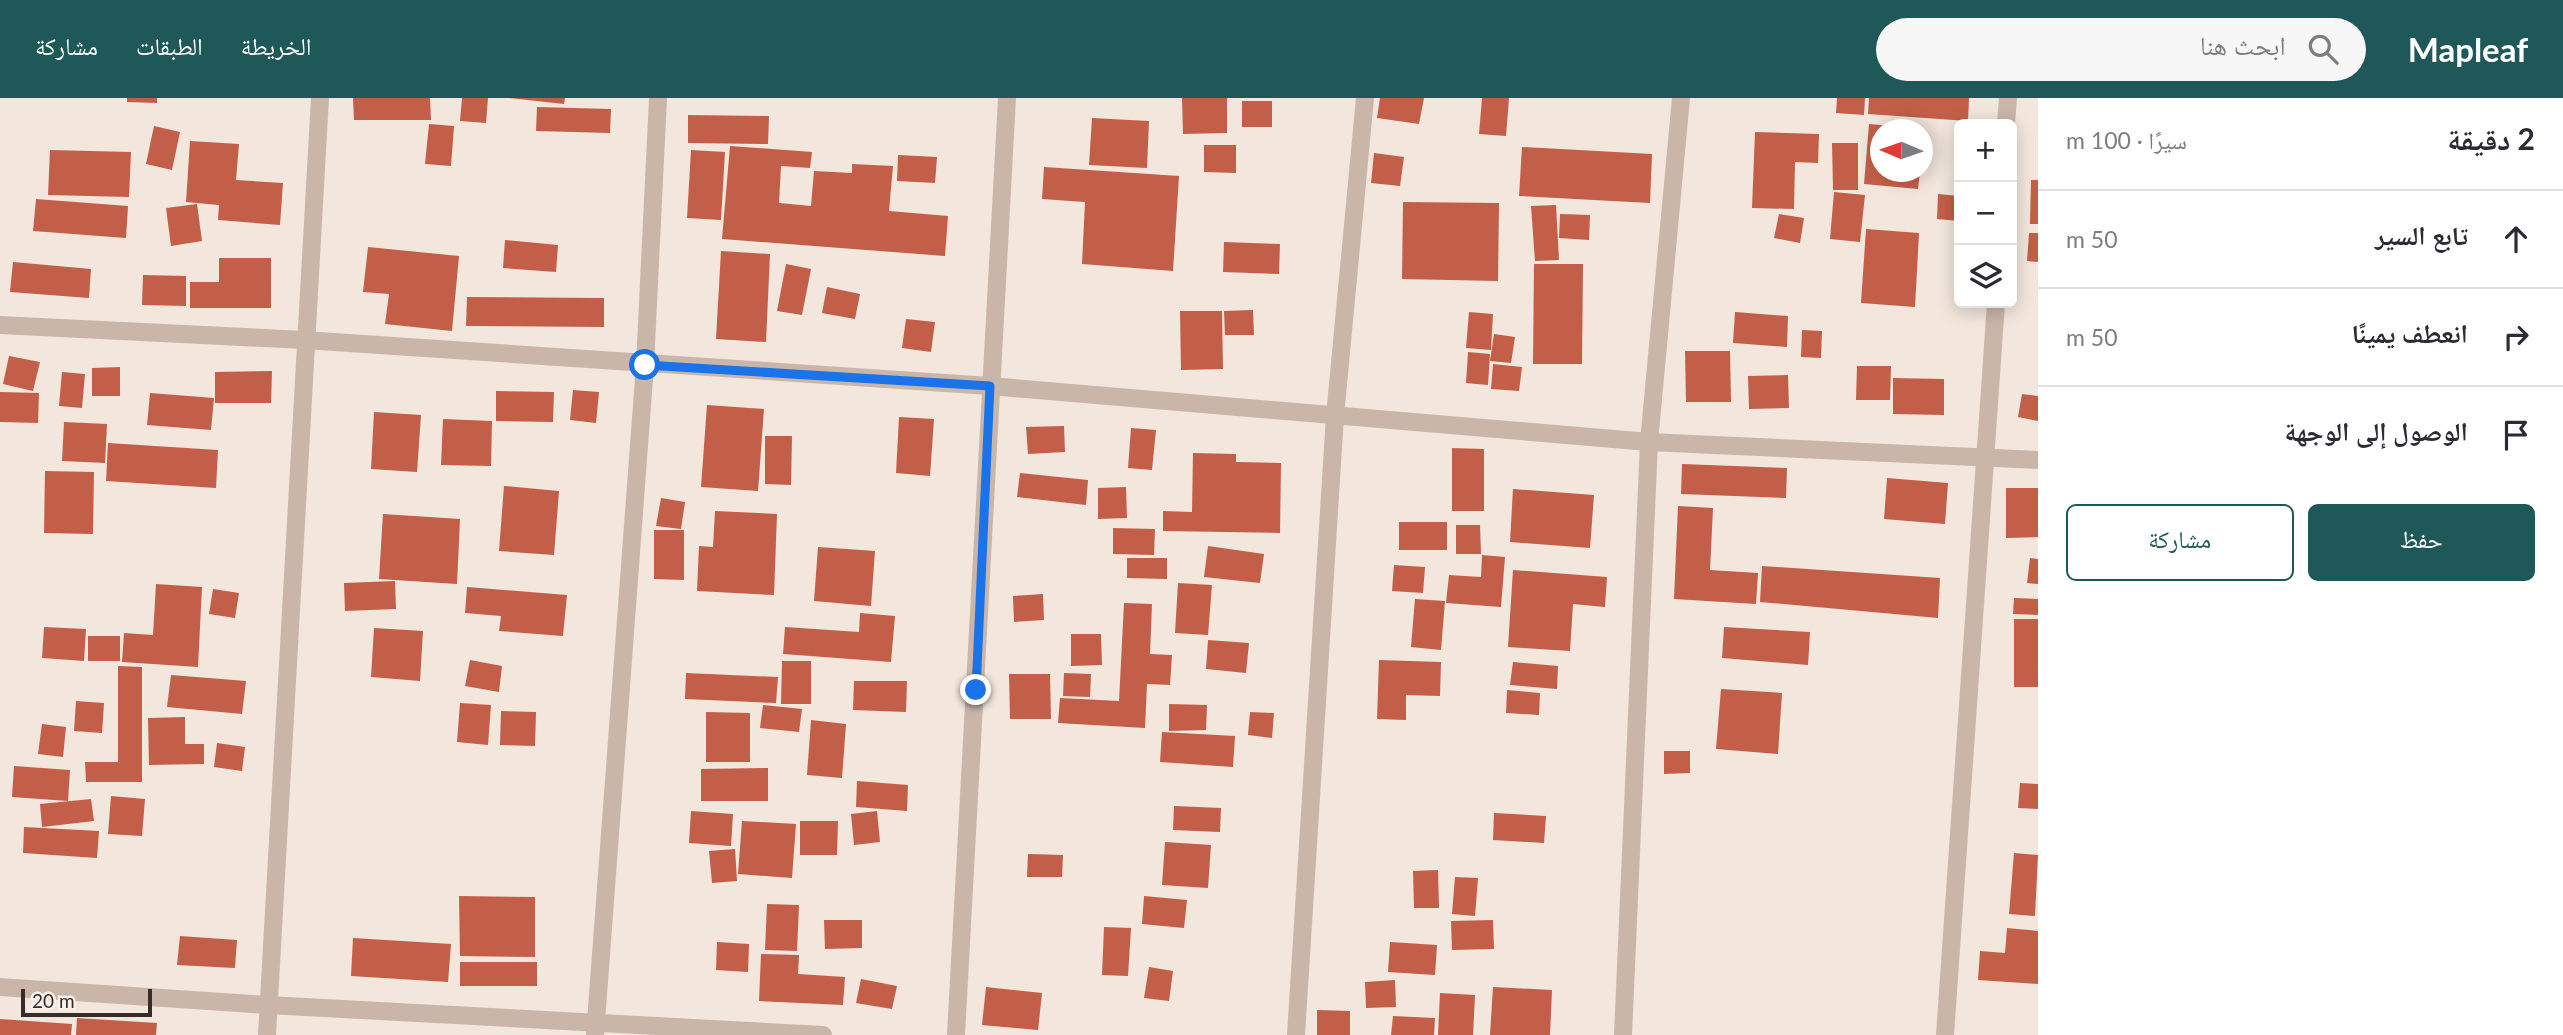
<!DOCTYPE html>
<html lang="ar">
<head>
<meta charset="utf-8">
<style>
  body { margin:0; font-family:Lato,"Noto Naskh Arabic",sans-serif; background:#f7f7f7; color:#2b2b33; direction:rtl }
  .controls { position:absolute; right:21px; top:21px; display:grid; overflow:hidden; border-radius:10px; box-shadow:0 4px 18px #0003 }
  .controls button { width:63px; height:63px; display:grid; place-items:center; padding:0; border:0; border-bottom:2px solid #e1e1e2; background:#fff; color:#2b2b33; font:35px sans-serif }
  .compass { position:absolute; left:1870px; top:21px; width:63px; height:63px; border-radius:50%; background:#fff; box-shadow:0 4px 18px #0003; rotate:272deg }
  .scale { position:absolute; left:21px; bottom:18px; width:131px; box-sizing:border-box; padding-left:7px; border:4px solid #372c29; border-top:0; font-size:19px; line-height:24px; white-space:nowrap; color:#372c29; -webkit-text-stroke:5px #f9f1e9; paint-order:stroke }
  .stop { position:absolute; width:21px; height:21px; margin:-16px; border:5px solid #1a73e8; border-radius:50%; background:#fff }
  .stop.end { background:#1a73e8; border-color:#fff; box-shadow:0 2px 7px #0008 }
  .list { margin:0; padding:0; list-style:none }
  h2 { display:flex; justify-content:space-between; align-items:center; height:91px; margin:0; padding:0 28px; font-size:30px }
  h2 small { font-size:23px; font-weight:400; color:#7c7c81 }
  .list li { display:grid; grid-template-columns:46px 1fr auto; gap:21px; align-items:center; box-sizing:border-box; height:98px; padding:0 28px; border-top:2px solid #e1e1e2 }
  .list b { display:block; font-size:26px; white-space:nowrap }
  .list em { font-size:23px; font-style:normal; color:#7c7c81 }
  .actions { display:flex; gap:14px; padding:21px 28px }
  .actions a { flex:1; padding:16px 0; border:2px solid #1f5858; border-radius:10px; text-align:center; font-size:24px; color:#1f5858 }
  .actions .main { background:#1f5858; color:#fff }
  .icon { flex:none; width:38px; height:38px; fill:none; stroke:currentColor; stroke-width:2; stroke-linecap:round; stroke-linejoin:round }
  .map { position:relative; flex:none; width:2038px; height:937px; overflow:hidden; direction:ltr }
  header { display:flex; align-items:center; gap:42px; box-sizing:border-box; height:98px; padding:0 35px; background:#1f5858; color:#fff }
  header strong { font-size:33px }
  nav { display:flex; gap:38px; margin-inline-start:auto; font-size:24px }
  .search { width:490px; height:63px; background:#f7f7f7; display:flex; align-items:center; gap:18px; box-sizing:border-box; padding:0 24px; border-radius:38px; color:#7c7c81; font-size:26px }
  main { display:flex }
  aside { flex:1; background:#fff }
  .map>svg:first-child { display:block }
  .building { fill:#c35f49 }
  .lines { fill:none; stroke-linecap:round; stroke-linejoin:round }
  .minor { stroke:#cab6a9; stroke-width:18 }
  .route { stroke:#1a73e8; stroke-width:9 }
</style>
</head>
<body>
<header>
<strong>Mapleaf</strong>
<div class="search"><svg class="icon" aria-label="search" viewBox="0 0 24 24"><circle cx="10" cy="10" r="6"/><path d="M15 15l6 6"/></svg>ابحث هنا</div>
<nav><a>الخريطة</a><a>الطبقات</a><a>مشاركة</a></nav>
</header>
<main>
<aside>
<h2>2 دقيقة<small>سيرًا · 100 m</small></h2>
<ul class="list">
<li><svg class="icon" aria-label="ahead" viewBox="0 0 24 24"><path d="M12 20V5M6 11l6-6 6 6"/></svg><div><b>تابع السير</b></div><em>50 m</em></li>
<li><svg class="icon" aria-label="right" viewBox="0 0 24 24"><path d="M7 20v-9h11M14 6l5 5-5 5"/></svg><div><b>انعطف يمينًا</b></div><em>50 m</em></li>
<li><svg class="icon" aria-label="arrive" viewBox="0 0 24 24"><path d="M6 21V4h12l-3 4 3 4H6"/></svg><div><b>الوصول إلى الوجهة</b></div></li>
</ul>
<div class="actions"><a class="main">حفظ</a><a>مشاركة</a></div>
</aside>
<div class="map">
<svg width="2038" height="937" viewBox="0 0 2038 937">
  <rect width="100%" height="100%" fill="#f2e6dd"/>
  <g class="building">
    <polygon points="127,0 157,0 157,5 127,4"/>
    <polygon points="353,0 430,0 431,22 354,22"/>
    <polygon points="462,0 488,0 486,25 460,23"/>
    <polygon points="509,0 565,0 564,6"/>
    <polygon points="1182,0 1227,0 1227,35 1183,36"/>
    <polygon points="1380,0 1424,0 1419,26 1377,20"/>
    <polygon points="1482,0 1509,0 1506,38 1479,36"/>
    <polygon points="1837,0 1865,0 1864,17 1836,15"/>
    <polygon points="1869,0 1969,0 1968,23 1868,16"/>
    <rect x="1242" y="3" width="30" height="26"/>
    <polygon points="537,9 611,11 610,35 536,33"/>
    <polygon points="688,17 769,18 768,46 688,45"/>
    <polygon points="1092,20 1149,23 1147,70 1089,67"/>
    <polygon points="429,26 454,28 451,68 425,66"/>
    <polygon points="1869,26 1912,30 1881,32 1881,74 1920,74 1918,91 1864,86"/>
    <polygon points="154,28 180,34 172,72 146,66"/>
    <polygon points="1755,34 1819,36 1818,65 1795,64 1794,111 1752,110"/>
    <polygon points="190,43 239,46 236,82 283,85 280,127 218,122 219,107 186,104"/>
    <polygon points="1832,45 1858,45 1858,92 1833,92"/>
    <polygon points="1204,47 1236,47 1236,75 1204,74"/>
    <polygon points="730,48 812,54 810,70 781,68 779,105 811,108 814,73 852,75 852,66 893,68 889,113 948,118 945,158 722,141"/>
    <polygon points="1522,49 1652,56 1650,105 1519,98"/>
    <polygon points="50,52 131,54 129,99 48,97"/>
    <polygon points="691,52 725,54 721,122 687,120"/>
    <polygon points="1374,55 1404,59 1400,88 1371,85"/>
    <polygon points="898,57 937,59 935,85 897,83"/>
    <polygon points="1044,69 1179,78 1173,173 1082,166 1085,104 1042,101"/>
    <polygon points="2031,82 2038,82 2038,126 2030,126"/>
    <polygon points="1834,94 1865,97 1860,144 1830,141"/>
    <polygon points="1938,96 1959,98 1959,123 1937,121"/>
    <polygon points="36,101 128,108 126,140 33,133"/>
    <polygon points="1403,104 1499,105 1498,183 1402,181"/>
    <polygon points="197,106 202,143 171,148 166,110"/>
    <polygon points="1556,107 1559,162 1535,163 1531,108"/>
    <polygon points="1560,116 1590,117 1589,142 1559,140"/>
    <polygon points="1779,116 1804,120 1800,145 1774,140"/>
    <polygon points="1866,131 1919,135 1915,209 1861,205"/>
    <polygon points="2029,135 2038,135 2038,164 2027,163"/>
    <polygon points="505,142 558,147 556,174 503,170"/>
    <polygon points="1224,144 1280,146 1279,176 1223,174"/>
    <polygon points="368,149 459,158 452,233 385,226 389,196 363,194"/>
    <polygon points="721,153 770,156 766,244 716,241"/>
    <polygon points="219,160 271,160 271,210 190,210 190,184 219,184"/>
    <polygon points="13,164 91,171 89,200 10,194"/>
    <polygon points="786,166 811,171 802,217 777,213"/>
    <polygon points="1534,166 1583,166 1582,266 1533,266"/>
    <polygon points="143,177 186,178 186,208 142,207"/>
    <polygon points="827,189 860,196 855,221 822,215"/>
    <polygon points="467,199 604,200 604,229 466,228"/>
    <polygon points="1253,212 1254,237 1225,237 1224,213"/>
    <polygon points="1180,213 1222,213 1223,271 1181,272"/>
    <polygon points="1469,214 1493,216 1491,252 1466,250"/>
    <polygon points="1735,214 1788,218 1787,249 1733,245"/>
    <polygon points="906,221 935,224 931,254 902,250"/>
    <polygon points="1802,232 1822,233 1821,260 1801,259"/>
    <polygon points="1494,236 1515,239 1511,265 1490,263"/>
    <polygon points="1685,253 1730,253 1731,304 1686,304"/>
    <polygon points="1468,254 1490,256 1488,287 1466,285"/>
    <polygon points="9,258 40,264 33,293 3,286"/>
    <polygon points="1493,266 1522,269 1519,293 1491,291"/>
    <polygon points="1857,268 1891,268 1890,302 1856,302"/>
    <polygon points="120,269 120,298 92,298 92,270"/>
    <polygon points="272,273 271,305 215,305 215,274"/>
    <polygon points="62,274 85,276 82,310 59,308"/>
    <polygon points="1788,277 1789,310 1749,311 1748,278"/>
    <polygon points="1893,280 1944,281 1944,317 1893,316"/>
    <polygon points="573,292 599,294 596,325 570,322"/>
    <polygon points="496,293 554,294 553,324 496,323"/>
    <polygon points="0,294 39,295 38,325 0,324"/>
    <polygon points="150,295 214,300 211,332 147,327"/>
    <polygon points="2022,296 2038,298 2038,323 2018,319"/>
    <polygon points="707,307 764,311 758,393 701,389"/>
    <polygon points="374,314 421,317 417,374 371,371"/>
    <polygon points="899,319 934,321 930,378 896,375"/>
    <polygon points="443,321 492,323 491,368 441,367"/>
    <polygon points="64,324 107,326 105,365 62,363"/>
    <polygon points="1064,328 1065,354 1028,356 1026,329"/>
    <polygon points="1131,330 1156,332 1152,372 1128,370"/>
    <polygon points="765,338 792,338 791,387 765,386"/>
    <polygon points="108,345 218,352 216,390 106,383"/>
    <polygon points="1452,350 1484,351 1484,413 1452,413"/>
    <polygon points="1193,355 1236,356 1236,364 1281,365 1280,435 1163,433 1163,413 1192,414"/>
    <polygon points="1682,366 1787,370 1786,400 1681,396"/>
    <polygon points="45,373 94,374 93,436 44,435"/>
    <polygon points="1020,375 1088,382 1086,407 1017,399"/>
    <polygon points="1887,380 1948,385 1945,426 1884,421"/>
    <polygon points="504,388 559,393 554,457 499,453"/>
    <polygon points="1126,389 1127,420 1098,421 1098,390"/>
    <polygon points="2006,390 2038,390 2038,439 2006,440"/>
    <polygon points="1513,391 1594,397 1590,450 1510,444"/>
    <polygon points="661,400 685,404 681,431 656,428"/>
    <polygon points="1678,408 1713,410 1710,472 1758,475 1756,506 1674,501"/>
    <polygon points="715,413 777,416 774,497 697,493 699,448 713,449"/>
    <polygon points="383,416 460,421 457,486 379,481"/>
    <rect x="1399" y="424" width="48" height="28"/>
    <polygon points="1456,427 1480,427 1481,456 1456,456"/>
    <polygon points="1113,430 1155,431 1154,457 1113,456"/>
    <polygon points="654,432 684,432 684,482 654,481"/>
    <polygon points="1208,448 1264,456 1260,485 1204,479"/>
    <polygon points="818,449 875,453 871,508 814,503"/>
    <polygon points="1482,457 1505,459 1501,509 1446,505 1449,477 1481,479"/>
    <polygon points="1127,460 1167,460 1167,481 1127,480"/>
    <polygon points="2030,460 2038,461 2038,486 2027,485"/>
    <polygon points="1394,467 1425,469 1423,495 1392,493"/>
    <polygon points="1762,468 1940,480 1938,520 1760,504"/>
    <polygon points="1513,472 1607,479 1605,509 1573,506 1570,553 1508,549"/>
    <polygon points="395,483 396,511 345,513 344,485"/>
    <polygon points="1178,485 1212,487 1208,537 1175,535"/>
    <polygon points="156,486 202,489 198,569 122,564 124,535 153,537"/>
    <polygon points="467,489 567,497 563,538 499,533 501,518 465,515"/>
    <polygon points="213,491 239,495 235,520 209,516"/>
    <polygon points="1043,496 1044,522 1014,524 1013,498"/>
    <polygon points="2014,500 2038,501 2038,517 2013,516"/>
    <polygon points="1415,501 1445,503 1441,552 1411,549"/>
    <polygon points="1124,505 1152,506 1150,556 1172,557 1170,587 1147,586 1145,630 1058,625 1060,600 1119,603"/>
    <polygon points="860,515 895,518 891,564 783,556 785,529 859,534"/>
    <rect x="2014" y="521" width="24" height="68"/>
    <polygon points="44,529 86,531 84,563 42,560"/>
    <polygon points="1724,529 1810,534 1808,567 1722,560"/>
    <polygon points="374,530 423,533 420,583 371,579"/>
    <polygon points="1071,536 1101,536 1102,567 1071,568"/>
    <rect x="88" y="538" width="32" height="25"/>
    <polygon points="1208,542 1249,545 1246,575 1206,571"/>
    <polygon points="470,562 502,568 499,594 465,588"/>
    <polygon points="1379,562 1441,564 1440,598 1406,597 1406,622 1377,621"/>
    <polygon points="782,563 811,563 811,606 781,606"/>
    <polygon points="1513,564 1558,568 1557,591 1510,587"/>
    <polygon points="118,568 142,569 142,684 86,684 85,664 118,664"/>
    <polygon points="686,575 778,579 776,605 685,601"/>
    <polygon points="1064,575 1091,576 1090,599 1063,598"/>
    <polygon points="1009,576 1050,576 1051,621 1010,621"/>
    <polygon points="171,577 246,583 242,616 167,609"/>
    <polygon points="854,583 907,583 906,614 853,612"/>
    <polygon points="1721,591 1782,595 1778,656 1716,651"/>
    <polygon points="1507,592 1540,595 1539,617 1506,615"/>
    <polygon points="76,603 104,605 102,635 74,633"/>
    <polygon points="460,605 491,607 488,647 457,644"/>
    <polygon points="1169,606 1207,607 1206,632 1169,633"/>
    <polygon points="763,607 802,611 799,634 760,630"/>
    <polygon points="501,613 536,614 535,648 500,647"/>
    <polygon points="706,614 750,615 750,664 706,664"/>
    <polygon points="1250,614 1274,615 1272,640 1248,637"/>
    <polygon points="185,619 185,646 204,646 204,666 149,667 148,620"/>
    <polygon points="811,622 846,626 842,680 807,677"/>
    <polygon points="42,626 66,629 63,659 38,656"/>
    <polygon points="1162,634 1235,638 1233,669 1160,664"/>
    <polygon points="217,645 245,649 242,673 214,669"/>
    <polygon points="1664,653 1690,653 1690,675 1664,676"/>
    <polygon points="14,668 70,672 68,703 12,699"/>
    <polygon points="768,670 768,703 701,703 701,671"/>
    <polygon points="857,683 908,687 907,713 856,709"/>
    <polygon points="2020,685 2038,686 2038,711 2018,710"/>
    <polygon points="111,698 145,701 142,738 108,736"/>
    <polygon points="91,701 94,723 42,729 40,706"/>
    <polygon points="1174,708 1221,710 1220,734 1173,732"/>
    <polygon points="691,713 733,716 731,748 689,745"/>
    <polygon points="877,713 880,744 854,747 851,716"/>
    <polygon points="1494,715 1546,718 1544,745 1493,742"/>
    <polygon points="742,723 796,726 792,780 738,776"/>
    <polygon points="800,723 838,723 837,757 800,757"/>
    <polygon points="24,729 99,733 97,760 23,755"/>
    <polygon points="1165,744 1211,747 1208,790 1162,787"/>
    <polygon points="735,751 737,783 712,785 709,753"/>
    <polygon points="2014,755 2038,757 2035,818 2009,816"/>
    <polygon points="1028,756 1063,757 1062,779 1027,779"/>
    <polygon points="1438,772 1439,810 1414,810 1413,773"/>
    <polygon points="1455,779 1478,780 1475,818 1452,816"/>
    <polygon points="459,798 535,799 535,859 460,858"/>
    <polygon points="1144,798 1187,802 1184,830 1142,826"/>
    <polygon points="767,806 799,807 797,853 765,852"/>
    <polygon points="824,822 862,822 862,850 825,851"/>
    <polygon points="1493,822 1494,851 1452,852 1451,823"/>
    <polygon points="1104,829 1131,830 1128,878 1102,877"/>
    <polygon points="2007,830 2038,833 2038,886 1978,882 1980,853 2005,855"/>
    <polygon points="180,838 237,842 235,870 177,867"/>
    <polygon points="353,840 451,846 448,884 351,878"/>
    <polygon points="717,844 749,846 748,874 716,872"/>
    <polygon points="1390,844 1437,847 1435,877 1388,874"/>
    <polygon points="761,856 799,857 798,876 845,879 843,907 759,903"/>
    <rect x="460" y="864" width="77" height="24"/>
    <polygon points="1149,869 1173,873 1169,903 1144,900"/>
    <polygon points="861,881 897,888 892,911 856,905"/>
    <polygon points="1395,882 1396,909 1366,910 1365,884"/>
    <polygon points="986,889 1042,895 1038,932 982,927"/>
    <polygon points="1493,889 1552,892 1550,937 1490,937"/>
    <polygon points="1440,895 1475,897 1473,937 1438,937"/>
    <polygon points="1317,912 1350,913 1350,937 1317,937"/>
    <polygon points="1393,918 1435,920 1434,937 1391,937"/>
    <polygon points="77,920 157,925 156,937 76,937"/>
    <polygon points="0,921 72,926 71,937 0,937"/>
  </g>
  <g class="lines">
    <g class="minor">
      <polyline points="2006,26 2008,0"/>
      <polyline points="0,227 304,242 990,288 1649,344 2038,362"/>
      <polyline points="0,889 268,907 823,937"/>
      <polyline points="267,937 320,0"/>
      <polyline points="595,937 645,267 658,0"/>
      <polyline points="956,937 1007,0"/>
      <polyline points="1296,937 1335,318 1365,0"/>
      <polyline points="1623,937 1649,344 1681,0"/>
      <polyline points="1945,937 1996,205"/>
    </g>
  </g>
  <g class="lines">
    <polyline class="route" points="645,267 990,288 976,592"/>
  </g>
</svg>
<div class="controls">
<button>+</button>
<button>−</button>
<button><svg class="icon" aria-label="layers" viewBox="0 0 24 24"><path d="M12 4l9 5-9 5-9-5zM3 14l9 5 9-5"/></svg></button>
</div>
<svg class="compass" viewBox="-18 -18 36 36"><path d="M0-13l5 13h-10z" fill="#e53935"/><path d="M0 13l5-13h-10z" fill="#7c7c81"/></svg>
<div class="scale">20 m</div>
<div class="stop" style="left:645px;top:267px"></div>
<div class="stop end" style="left:976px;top:592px"></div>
</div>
</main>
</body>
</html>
